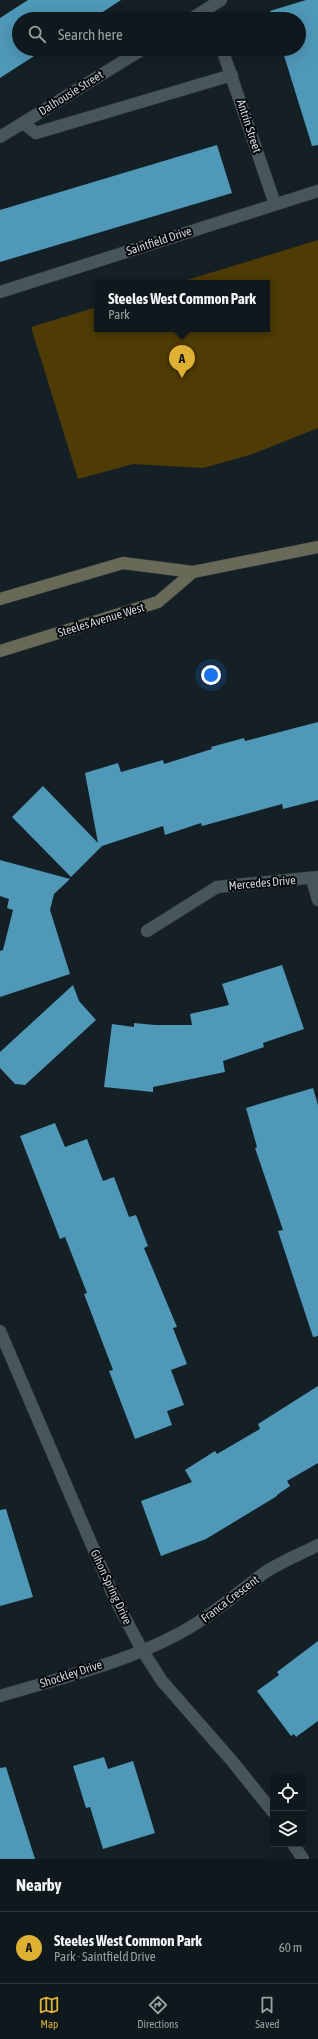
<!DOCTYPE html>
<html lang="en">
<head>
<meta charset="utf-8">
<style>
  body { margin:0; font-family:"Asap Condensed",sans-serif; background:#1d2529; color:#f1f3f6 }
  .controls { position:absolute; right:12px; bottom:12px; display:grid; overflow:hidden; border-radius:0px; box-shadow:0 4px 16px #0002 }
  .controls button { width:36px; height:36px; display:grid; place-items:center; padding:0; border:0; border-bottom:1px solid #2f373b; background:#0f181c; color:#f1f3f6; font:20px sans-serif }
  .you { position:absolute; left:211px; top:675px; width:14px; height:14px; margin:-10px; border:3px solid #fff; border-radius:50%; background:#1a73e8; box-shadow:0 0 0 6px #1a73e833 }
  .badge { display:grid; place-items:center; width:26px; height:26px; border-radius:50%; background:#deb133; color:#111; font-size:13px; font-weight:700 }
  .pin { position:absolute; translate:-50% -33px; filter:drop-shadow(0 1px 2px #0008) }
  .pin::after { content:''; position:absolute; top:21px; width:14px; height:12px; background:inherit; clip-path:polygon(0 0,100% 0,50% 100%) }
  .popup { position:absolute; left:94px; top:280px; width:176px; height:52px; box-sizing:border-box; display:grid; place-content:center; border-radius:0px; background:#0f181c; filter:drop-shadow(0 1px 3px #0005); font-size:13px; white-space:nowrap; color:#9ba0a3 }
  .popup b { font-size:15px; color:#f1f3f6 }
  .popup::after { content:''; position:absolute; left:50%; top:100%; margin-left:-8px; border:8px solid transparent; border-top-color:#0f181c }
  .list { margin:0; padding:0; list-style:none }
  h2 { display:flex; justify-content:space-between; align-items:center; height:52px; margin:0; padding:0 16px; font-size:17px }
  h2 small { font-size:13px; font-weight:400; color:#9ba0a3 }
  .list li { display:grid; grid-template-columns:26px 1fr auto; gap:12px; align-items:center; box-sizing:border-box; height:72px; padding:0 16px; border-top:1px solid #2f373b }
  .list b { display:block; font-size:15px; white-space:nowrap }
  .list p { margin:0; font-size:13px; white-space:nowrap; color:#9ba0a3 }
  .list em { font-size:13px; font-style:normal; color:#9ba0a3 }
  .icon { flex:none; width:22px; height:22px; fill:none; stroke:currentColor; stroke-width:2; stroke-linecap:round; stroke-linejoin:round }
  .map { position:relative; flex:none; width:318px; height:1859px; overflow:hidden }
  .search { position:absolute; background:#0f181c; box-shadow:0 4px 16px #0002; left:12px; right:12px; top:12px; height:44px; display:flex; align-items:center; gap:10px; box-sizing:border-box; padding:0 14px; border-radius:22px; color:#9ba0a3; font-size:15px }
  .sheet { height:124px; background:#0f181c }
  nav { display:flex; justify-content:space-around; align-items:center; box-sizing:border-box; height:56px; border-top:1px solid #2f373b; background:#0f181c; font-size:11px; color:#9ba0a3 }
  nav a { display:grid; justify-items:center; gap:2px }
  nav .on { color:#deb133 }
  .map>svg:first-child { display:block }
  .green { fill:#4e3b05 }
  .building { fill:#4f98b7 }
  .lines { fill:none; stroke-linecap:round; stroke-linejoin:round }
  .lane-casing { stroke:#333a3f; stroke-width:13 }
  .street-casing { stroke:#333a3f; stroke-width:13 }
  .secondary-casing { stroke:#333a3f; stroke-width:13 }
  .lane { stroke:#48555b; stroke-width:12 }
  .street { stroke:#48555b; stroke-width:12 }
  .secondary { stroke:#696957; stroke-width:12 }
  .labels { text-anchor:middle; stroke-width:4; stroke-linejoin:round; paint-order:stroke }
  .street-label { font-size:12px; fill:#cdd4d8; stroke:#05090c }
</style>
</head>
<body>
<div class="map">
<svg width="318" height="1859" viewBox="0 0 318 1859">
  <rect width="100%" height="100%" fill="#142026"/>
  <polygon class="green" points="318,240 318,428 253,454 203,468 133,464 78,479 31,327 97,307 97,329 267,329 267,283 177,283"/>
  <g class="building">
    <polygon points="28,0 121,0 92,19 19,19 19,49 45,49 0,78 0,18"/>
    <polygon points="306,0 318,0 318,145 312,146 282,49 299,49 299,19 272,19 270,11"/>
    <polygon points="217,145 232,193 0,262 0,210"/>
    <polygon points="318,722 318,800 283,809 282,804 202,826 201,823 165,835 163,826 102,846 71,877 12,817 43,786 98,843 85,773 118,763 121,772 163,760 164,764 212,749 211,747 244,738 245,741"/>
    <polygon points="0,860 70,879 54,894 50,910 70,974 0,997 0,951 3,950 13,910 7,908 9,899 0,896"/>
    <polygon points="282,965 304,1029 263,1043 264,1047 223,1061 225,1072 153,1087 153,1092 104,1087 112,1024 134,1027 134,1023 155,1025 192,1025 190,1014 229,1005 222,984"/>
    <polygon points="73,985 79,1001 96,1020 25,1085 15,1084 0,1068 0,1052"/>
    <polygon points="313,1088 318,1105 318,1336 313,1337 278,1231 283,1230 255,1148 257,1147 246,1108"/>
    <polygon points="55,1123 65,1147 87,1139 103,1181 114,1177 129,1217 136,1215 148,1246 144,1248 177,1327 173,1328 187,1364 171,1370 184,1405 167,1411 172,1425 135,1439 109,1371 113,1370 84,1294 87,1293 65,1237 60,1239 20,1136"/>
    <polygon points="318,1386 318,1463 287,1481 290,1486 277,1495 277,1496 206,1539 161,1556 141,1501 192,1482 185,1470 215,1451 217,1454 260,1429 258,1424"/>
    <polygon points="6,1509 33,1597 0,1606 0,1510"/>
    <polygon points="318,1641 318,1721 296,1737 294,1734 291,1736 257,1691 279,1675 277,1672"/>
    <polygon points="104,1757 108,1769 133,1761 155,1833 103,1849 90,1807 86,1808 73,1766"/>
    <polygon points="6,1767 35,1859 0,1859 0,1768"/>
  </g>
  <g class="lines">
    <g class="lane-casing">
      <polyline id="lane" points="23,123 36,133 232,75"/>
    </g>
    <g class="street-casing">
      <g id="street">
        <polyline points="191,19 221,0"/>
        <polyline points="222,49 275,204"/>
        <polyline points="0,137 143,49"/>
        <polyline points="0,292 318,191"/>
        <polyline points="312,879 318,900"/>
        <polyline points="147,931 217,887 318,877"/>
        <polyline points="0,1331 115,1599 142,1650 162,1681 232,1761 273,1812"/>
        <path d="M0,1696C60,1678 125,1663 180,1633C211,1616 236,1594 264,1573C280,1562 301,1554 318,1545"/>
        <polyline points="293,1844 303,1859"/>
      </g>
    </g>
    <g class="secondary-casing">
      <g id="secondary">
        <polyline points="0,599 123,563 193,572 318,547"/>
        <polyline points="0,651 158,602 193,572"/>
      </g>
    </g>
    <use href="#lane" class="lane"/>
    <use href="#street" class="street"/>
    <use href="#secondary" class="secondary"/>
  </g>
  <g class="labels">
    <g class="street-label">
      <text transform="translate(71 93) rotate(-32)" y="4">Dalhousie Street</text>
      <text transform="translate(249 126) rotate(72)" y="4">Antrin Street</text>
      <text transform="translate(159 241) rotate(-18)" y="4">Saintfield Drive</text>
      <text transform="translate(101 620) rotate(-17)" y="4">Steeles Avenue West</text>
      <text transform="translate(262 883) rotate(-5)" y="4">Mercedes Drive</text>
      <text transform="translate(111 1587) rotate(65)" y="4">Gihon Spring Drive</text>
      <text transform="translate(230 1599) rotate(-37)" y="4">Franca Crescent</text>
      <text transform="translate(71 1674) rotate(-18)" y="4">Shockley Drive</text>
    </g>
  </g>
</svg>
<div class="controls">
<button><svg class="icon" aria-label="locate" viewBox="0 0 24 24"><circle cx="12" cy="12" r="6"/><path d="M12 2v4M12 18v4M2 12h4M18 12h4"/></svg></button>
<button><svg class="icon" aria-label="layers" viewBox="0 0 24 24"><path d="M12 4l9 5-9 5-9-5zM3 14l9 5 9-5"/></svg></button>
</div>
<div class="you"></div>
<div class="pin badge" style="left:182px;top:378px">A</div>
<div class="popup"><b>Steeles West Common Park</b>Park</div>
<div class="search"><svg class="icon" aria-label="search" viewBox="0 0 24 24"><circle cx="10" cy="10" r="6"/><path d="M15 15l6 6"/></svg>Search here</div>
</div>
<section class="sheet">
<h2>Nearby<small></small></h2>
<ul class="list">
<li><span class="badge">A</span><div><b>Steeles West Common Park</b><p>Park · Saintfield Drive</p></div><em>60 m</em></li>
</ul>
</section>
<nav>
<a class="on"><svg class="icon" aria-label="map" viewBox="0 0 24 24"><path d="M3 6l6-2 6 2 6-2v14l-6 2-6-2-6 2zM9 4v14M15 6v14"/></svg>Map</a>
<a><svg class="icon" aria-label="directions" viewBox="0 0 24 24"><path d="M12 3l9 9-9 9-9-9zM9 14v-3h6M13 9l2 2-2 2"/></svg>Directions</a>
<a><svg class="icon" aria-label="saved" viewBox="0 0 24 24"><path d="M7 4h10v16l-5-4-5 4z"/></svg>Saved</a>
</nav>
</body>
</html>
